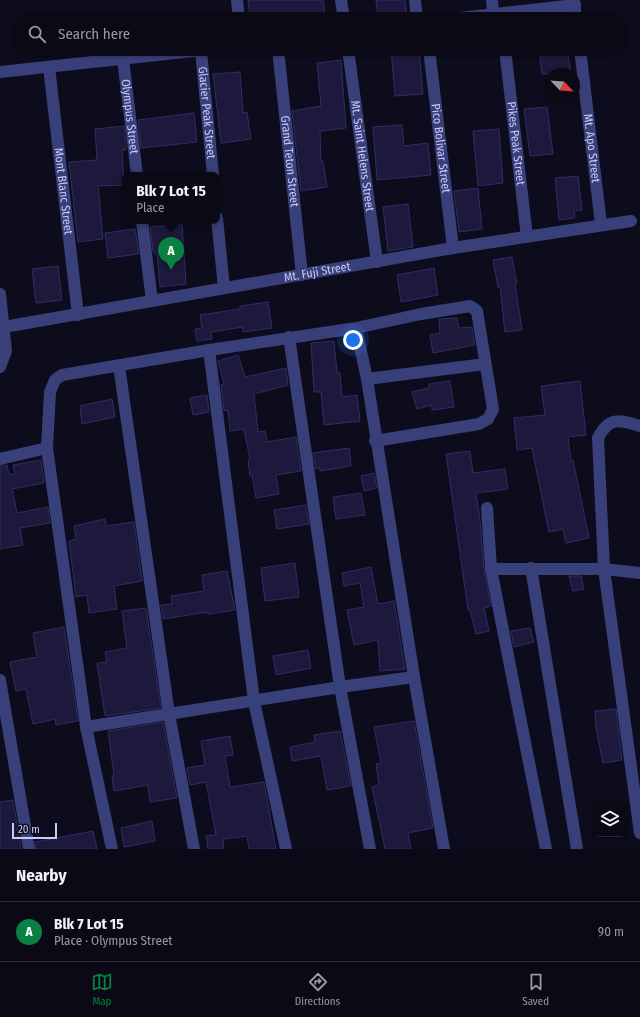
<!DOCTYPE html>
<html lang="en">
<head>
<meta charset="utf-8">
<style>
  body { margin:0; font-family:"Fira Sans Condensed",sans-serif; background:#181722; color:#f1f3f6 }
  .controls { position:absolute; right:12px; bottom:12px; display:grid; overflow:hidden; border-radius:8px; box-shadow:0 1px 3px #0004 }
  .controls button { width:36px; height:36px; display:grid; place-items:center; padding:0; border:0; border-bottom:1px solid #2a2a34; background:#0a0915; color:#f1f3f6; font:20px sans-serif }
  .compass { position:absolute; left:544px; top:68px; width:36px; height:36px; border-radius:50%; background:#0a0915; box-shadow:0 1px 3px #0004; rotate:115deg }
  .scale { position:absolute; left:12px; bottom:10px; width:45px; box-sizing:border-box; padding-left:4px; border:2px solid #c9cafc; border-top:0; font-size:11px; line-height:14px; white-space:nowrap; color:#c9cafc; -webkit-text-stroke:3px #0d0c1c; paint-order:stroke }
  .you { position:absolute; left:353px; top:340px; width:14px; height:14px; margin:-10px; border:3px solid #fff; border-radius:50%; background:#1a73e8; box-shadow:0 0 0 6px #1a73e833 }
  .badge { display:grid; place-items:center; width:26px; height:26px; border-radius:50%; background:#0b8043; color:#fff; font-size:13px; font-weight:700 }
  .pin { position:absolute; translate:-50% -33px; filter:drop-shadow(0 1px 2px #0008) }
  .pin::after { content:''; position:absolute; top:21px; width:14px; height:12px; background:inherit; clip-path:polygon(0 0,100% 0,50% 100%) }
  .popup { position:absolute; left:122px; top:172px; width:98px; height:52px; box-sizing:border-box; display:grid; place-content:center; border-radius:8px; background:#0a0915; filter:drop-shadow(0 1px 3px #0005); font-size:13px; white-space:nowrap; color:#999aa0 }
  .popup b { font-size:15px; color:#f1f3f6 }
  .popup::after { content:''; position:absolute; left:50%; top:100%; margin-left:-8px; border:8px solid transparent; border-top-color:#0a0915 }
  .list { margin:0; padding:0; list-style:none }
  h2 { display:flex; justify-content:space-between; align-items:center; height:52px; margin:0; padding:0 16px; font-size:17px }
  h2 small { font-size:13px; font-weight:400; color:#999aa0 }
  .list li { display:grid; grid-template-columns:26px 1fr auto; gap:12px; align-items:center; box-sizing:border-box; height:60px; padding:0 16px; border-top:1px solid #2a2a34 }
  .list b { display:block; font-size:15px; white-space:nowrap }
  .list p { margin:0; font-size:13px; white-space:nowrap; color:#999aa0 }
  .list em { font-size:13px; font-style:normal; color:#999aa0 }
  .icon { flex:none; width:22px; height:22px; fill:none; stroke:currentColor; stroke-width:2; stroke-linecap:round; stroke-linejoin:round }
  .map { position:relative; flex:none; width:640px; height:849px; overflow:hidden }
  .search { position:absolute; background:#0a0915; box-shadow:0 1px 3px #0004; left:12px; right:12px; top:12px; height:44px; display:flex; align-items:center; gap:10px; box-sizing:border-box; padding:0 14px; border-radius:22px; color:#999aa0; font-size:15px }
  .sheet { height:112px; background:#0a0915 }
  nav { display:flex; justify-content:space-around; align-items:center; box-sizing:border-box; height:56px; border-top:1px solid #2a2a34; background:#0a0915; font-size:11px; color:#999aa0 }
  nav a { display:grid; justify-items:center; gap:2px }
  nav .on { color:#0b8043 }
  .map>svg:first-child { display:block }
  .building { fill:#1c193c; stroke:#302c67 }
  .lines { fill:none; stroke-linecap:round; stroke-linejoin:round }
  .minor { stroke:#393f79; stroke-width:12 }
  .labels { text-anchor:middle; stroke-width:3; stroke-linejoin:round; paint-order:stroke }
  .street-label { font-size:12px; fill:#c9cafc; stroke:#0d0c1c }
</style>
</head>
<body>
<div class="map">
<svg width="640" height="849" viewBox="0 0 640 849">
  <rect width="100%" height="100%" fill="#0d0c1c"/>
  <g class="building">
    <polygon points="248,0 323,0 325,14 303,17 303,19 250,19"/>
    <polygon points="376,0 405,0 407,17 378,19"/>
    <polygon points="391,49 419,49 423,94 395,96"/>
    <polygon points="539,49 567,49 571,74 542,74"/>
    <polygon points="341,60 346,128 320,131 321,161 323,161 327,187 301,191 292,111 321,106 317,63"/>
    <polygon points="240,72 243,113 247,112 251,139 221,143 213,74"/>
    <polygon points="547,107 553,154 530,156 524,109"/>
    <polygon points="194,113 197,142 141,148 138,120"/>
    <polygon points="402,125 404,146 428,143 431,175 377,180 373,127"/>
    <polygon points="124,126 126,150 122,150 124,185 98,186 103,239 78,242 69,162 97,160 95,129"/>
    <polygon points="499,129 503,183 478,186 473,131"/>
    <polygon points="578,176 582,210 574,211 575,218 559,220 555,178"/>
    <polygon points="478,188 482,229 459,232 454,191"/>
    <polygon points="408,204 413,247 388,251 383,207"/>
    <polygon points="182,224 186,284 160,287 157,254 153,252 150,227"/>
    <polygon points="135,229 139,254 108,258 105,233"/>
    <polygon points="512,257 517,284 515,284 522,330 505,332 500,287 498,288 493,260"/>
    <polygon points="58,266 62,300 36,303 32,269"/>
    <polygon points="434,268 438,295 401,302 397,275"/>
    <polygon points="268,302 272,328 243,332 243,327 211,332 212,339 197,341 195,329 202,328 200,315 240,309 240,306"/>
    <polygon points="457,318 459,328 472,327 475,345 433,353 430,335 440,333 439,319"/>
    <polygon points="334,341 337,373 340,373 342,397 357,395 360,421 324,425 321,392 314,392 311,343"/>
    <polygon points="238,355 245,377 286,368 288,385 254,394 258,432 265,431 267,442 296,437 301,471 276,475 279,494 256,498 252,475 250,476 248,460 250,459 244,429 230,431 228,411 224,410 221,385 224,384 218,361"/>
    <polygon points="450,381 454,407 432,410 432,405 417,409 412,392 429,388 429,384"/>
    <polygon points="580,381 586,435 568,437 571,461 573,460 589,538 566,543 563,529 549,532 532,448 517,450 514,418 545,415 541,386"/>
    <polygon points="207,395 209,412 193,415 190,398"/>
    <polygon points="112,399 115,417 82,424 80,406"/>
    <polygon points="349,448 351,466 320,471 320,468 316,469 313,453"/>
    <polygon points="470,451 473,473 505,469 508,489 476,493 480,520 484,570 491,606 484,608 489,631 476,634 470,610 468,610 446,454"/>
    <polygon points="41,460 44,483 12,489 17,513 48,507 50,523 20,528 23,545 0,549 0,466 7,465 9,475 15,474 13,465"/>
    <polygon points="374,473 377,488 364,491 361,476"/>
    <polygon points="361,493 365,515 336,519 333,497"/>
    <polygon points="306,505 309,524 277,529 274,510"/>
    <polygon points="105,519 106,526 134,522 142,581 114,586 117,609 89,613 87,595 76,597 69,541 76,539 74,526"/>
    <polygon points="295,563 299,597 265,601 261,568"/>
    <polygon points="371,567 378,604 394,601 405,669 380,671 378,640 354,645 347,610 364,607 360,583 344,586 342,573"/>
    <polygon points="227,571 235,610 208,614 208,612 163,619 161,605 172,604 171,596 204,591 202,575"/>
    <polygon points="569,576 581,576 584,589 573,591"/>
    <polygon points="146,608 161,708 105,716 97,663 107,662 105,652 127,648 122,611"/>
    <polygon points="64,627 78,721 56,725 55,719 33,724 26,689 16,691 10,662 37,657 33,633"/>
    <polygon points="530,628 534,642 514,647 511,631"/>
    <polygon points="308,650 311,668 276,675 273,656"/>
    <polygon points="616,709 622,760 603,763 596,728 595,711"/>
    <polygon points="414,721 433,828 408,833 411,849 385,849 372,787 379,785 376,764 381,763 374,727"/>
    <polygon points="163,722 177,798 150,802 148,785 114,791 112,776 114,775 108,731"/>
    <polygon points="340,731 351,786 327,790 321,756 292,761 290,747 315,742 314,735"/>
    <polygon points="230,736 233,755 225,756 230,787 264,782 276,849 249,849 247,836 223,839 224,849 208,849 206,836 216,835 206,782 190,785 187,768 205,765 201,741"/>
    <polygon points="13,800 21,849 0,849 0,802"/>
    <polygon points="152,821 155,841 124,847 121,828"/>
    <polygon points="93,831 97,849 36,849 35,842"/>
  </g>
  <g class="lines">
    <g class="minor">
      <polyline points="237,0 239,19"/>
      <polyline points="341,0 344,19"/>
      <polyline points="415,0 417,19"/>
      <polyline points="492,0 493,14"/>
      <polyline points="574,0 576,19"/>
      <polyline points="451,19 575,5"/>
      <path id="s1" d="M278,49L302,275"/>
      <path id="s2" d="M348,49L377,262"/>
      <path id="s3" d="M429,49L453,248"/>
      <path id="s4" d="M505,49L527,237"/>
      <path id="s5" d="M580,49L601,224"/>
      <path id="s6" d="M201,51L213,175"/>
      <path id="s7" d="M123,59L137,175"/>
      <path id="s8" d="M49,67L78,315"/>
      <polyline points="0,72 212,49"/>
      <polyline points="217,218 224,288"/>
      <polyline points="142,221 152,301"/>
      <polyline points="0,294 6,351 0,367"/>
      <path id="s9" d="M4,327L453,248L631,221"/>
      <polyline points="356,328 367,379 414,677 444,849"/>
      <polyline points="289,337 340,687 370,849"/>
      <polyline points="209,350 254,701 286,849"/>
      <polyline points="119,366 169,714 194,849"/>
      <polyline points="367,379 485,364"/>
      <path d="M640,426C620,420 609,416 598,438L604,569L640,833"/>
      <polyline points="0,459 47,448"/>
      <polyline points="487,508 491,569 546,849"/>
      <polyline points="531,568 577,849"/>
      <polyline points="491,569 604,569 640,573"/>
      <polyline points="0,680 29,849"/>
      <polyline points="86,727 340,687 414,677"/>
      <polyline points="112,849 86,727 47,448 50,392 55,380 62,375 209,350 356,328 421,314 470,306 477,311 493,409 488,419 479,424 375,441"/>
    </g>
  </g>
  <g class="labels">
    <g class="street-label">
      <text dy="4" stroke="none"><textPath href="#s6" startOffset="62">Glacier Peak Street</textPath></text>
      <text dy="4" stroke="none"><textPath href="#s7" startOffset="58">Olympus Street</textPath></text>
      <text dy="4" stroke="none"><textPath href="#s4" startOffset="95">Pikes Peak Street</textPath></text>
      <text dy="4" stroke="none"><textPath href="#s5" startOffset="100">Mt. Apo Street</textPath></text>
      <text dy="4" stroke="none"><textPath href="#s3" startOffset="100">Pico Bolivar Street</textPath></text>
      <text dy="4" stroke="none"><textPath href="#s2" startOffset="108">Mt. Saint Helens Street</textPath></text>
      <text dy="4" stroke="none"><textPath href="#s1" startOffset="113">Grand Teton Street</textPath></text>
      <text dy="4" stroke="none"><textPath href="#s8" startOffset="125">Mont Blanc Street</textPath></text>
      <text dy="4" stroke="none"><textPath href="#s9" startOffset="318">Mt. Fuji Street</textPath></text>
    </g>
  </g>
</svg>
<div class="controls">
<button><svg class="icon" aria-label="layers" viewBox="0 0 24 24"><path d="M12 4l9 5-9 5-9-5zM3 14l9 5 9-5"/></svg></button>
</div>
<svg class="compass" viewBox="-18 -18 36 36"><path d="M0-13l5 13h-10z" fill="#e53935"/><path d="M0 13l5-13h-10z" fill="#999aa0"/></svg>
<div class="scale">20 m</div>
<div class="you"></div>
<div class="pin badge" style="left:171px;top:270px">A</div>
<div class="popup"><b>Blk 7 Lot 15</b>Place</div>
<div class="search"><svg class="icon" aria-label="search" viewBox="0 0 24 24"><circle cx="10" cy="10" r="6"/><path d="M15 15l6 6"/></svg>Search here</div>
</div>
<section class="sheet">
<h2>Nearby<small></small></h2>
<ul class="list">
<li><span class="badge">A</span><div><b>Blk 7 Lot 15</b><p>Place · Olympus Street</p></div><em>90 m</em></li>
</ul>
</section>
<nav>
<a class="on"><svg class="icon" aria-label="map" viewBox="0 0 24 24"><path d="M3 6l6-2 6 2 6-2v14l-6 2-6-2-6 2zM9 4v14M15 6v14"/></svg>Map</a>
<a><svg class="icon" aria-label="directions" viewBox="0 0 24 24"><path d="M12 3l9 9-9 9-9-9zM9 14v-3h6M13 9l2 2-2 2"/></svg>Directions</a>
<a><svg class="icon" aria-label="saved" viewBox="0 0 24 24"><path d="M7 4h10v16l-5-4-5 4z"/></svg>Saved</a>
</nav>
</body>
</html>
